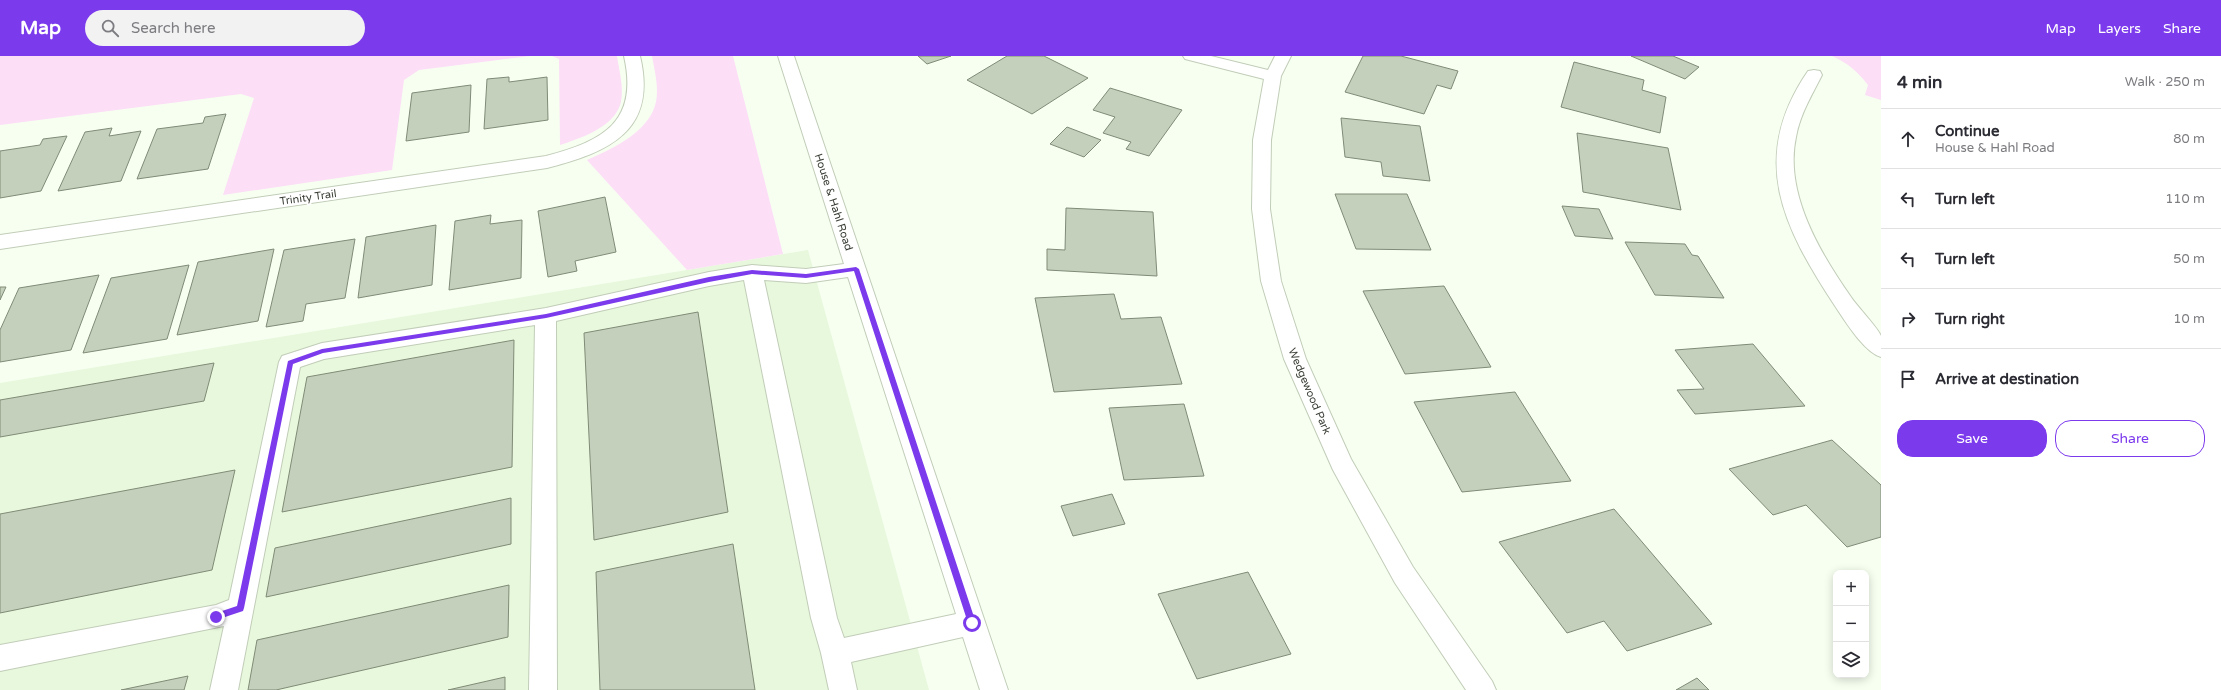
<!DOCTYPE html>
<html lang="en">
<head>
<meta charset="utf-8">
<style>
  body { margin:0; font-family:"Varela Round",sans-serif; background:#f2f2f3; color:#2b2b33 }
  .controls { position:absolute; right:12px; bottom:12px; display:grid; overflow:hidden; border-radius:8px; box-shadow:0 2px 10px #0003 }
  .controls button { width:36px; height:36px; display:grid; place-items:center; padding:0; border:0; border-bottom:1px solid #e1e1e2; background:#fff; color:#2b2b33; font:20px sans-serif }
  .stop { position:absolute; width:12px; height:12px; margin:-9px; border:3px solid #7c3aed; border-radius:50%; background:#fff }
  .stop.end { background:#7c3aed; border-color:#fff; box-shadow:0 1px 4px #0008 }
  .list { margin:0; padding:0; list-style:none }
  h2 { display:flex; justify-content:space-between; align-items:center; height:52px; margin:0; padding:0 16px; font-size:17px }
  h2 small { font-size:13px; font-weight:400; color:#7c7c81 }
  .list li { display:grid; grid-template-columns:26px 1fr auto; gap:12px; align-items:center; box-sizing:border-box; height:60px; padding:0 16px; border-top:1px solid #e1e1e2 }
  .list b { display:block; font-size:15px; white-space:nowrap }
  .list p { margin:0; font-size:13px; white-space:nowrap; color:#7c7c81 }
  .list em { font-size:13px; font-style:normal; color:#7c7c81 }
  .actions { display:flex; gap:8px; padding:12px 16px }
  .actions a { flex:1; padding:9px 0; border:1px solid #7c3aed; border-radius:16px; text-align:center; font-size:14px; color:#7c3aed }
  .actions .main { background:#7c3aed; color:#fff }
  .icon { flex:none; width:22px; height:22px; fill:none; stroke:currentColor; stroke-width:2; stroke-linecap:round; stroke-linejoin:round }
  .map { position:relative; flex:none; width:1881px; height:634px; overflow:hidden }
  header { display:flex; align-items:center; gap:24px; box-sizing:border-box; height:56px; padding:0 20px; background:#7c3aed; color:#fff }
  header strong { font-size:19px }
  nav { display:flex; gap:22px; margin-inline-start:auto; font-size:14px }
  .search { width:280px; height:36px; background:#f2f2f3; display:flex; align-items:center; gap:10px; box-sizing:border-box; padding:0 14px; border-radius:22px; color:#7c7c81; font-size:15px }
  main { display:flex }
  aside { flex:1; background:#fff }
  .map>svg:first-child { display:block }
  .built { fill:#e8f8dc }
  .green { fill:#fcdef7 }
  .building { fill:#c4d0bb; stroke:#808b77 }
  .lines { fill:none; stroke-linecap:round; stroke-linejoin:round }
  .minor-casing { stroke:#c1cdb8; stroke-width:2 }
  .minor { fill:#fff; fill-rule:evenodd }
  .route { fill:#7c3aed }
  .labels { text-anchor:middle; stroke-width:4; stroke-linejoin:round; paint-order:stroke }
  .street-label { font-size:11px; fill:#3a3f36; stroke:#fff }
</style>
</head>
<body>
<header>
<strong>Map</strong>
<div class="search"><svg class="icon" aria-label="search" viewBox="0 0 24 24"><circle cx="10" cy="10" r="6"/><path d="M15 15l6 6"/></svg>Search here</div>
<nav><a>Map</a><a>Layers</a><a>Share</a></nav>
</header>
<main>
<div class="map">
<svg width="1881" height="634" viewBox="0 0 1881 634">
  <rect width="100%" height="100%" fill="#f7fff1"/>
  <polygon class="built" points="808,194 929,634 0,634 0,327"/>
  <g class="green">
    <polygon points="0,0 530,0 419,14 404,24 392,114 223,139 254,42 241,38 0,69"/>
    <path d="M552,0H617C619,14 624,31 621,46C615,71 581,82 560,89L559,3Z"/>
    <path d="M652,0H733L783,198L687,214L587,104C610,94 642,79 653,55C661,38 655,17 652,0Z"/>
    <path d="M1832,0H1881V44L1865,39L1868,29C1858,16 1848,7 1832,0Z"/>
  </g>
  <g class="building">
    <polygon points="918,0 951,0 927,8"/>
    <polygon points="1007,0 1044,0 1088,22 1032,58 967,24"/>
    <polygon points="1363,0 1401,0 1458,15 1451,33 1437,29 1424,58 1345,36"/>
    <polygon points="1631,0 1673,0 1699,11 1685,23"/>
    <polygon points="1574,6 1644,24 1642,34 1666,41 1660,77 1561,51"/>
    <polygon points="509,21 509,26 547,21 548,64 484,73 487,23"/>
    <polygon points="471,29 469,76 406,85 412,37"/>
    <polygon points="1110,32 1182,54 1149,100 1126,93 1131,86 1103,77 1115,61 1093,54"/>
    <polygon points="226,58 208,113 137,123 157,73 203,67 205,61"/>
    <polygon points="1341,62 1420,70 1430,125 1383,120 1381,106 1345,101"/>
    <polygon points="1067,71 1101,84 1084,101 1050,88"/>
    <polygon points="112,72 109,80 141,75 121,125 58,135 85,76"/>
    <polygon points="1577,77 1668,92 1681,154 1583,136"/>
    <polygon points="67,80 41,135 0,142 0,95 40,89 43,83"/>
    <polygon points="1335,138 1407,138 1431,194 1356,193"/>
    <polygon points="605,141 616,196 575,205 577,215 548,221 538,155"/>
    <polygon points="1562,150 1599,153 1613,183 1575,180"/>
    <polygon points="1066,152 1153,156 1157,220 1047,214 1047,193 1065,194"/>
    <polygon points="491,159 490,168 522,164 521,222 449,234 455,165"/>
    <polygon points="436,169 432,229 358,242 366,181"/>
    <polygon points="355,183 345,242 306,248 303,265 266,271 284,194"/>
    <polygon points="1625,186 1685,188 1692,199 1698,200 1724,242 1655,239"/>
    <polygon points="274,193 258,265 177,279 198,206"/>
    <polygon points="189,209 167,283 83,297 111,222"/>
    <polygon points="99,219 71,294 0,306 0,274 19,232"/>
    <polygon points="1444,230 1491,311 1405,318 1363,235"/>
    <polygon points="0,231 6,231 0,244"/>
    <polygon points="1114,238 1121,263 1161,261 1182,328 1054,336 1035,242"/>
    <polygon points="698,256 728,456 594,484 584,277"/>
    <polygon points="514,284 512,411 282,456 307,321"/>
    <polygon points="1753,288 1805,350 1695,358 1677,334 1704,333 1675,294"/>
    <polygon points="214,307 204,345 0,381 0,344"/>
    <polygon points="1515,336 1571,425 1462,436 1414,346"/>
    <polygon points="1184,348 1204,420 1124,424 1109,352"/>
    <polygon points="1832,384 1881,429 1881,481 1847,491 1806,449 1773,459 1729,413"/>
    <polygon points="235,414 212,514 0,557 0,458"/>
    <polygon points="1112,438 1125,468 1073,480 1061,450"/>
    <polygon points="511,442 511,488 266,541 275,492"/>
    <polygon points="1614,453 1712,568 1627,595 1604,565 1567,577 1499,486"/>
    <polygon points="733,488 755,634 600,634 596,516"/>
    <polygon points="1248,516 1291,598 1197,623 1158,538"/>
    <polygon points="509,529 508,581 276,634 248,634 257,584"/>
    <polygon points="188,620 184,634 121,634"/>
    <polygon points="505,621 505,634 448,634"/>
    <polygon points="1697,622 1709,634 1676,634"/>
  </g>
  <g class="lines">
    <g class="minor-casing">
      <g id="minor">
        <path d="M624,0H640C658,75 609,96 547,112L0,193V179L546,100C603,85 639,66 624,0Z"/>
        <path d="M778,0H794L1008,634H980L963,581L851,606L857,634H829L821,597L811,562L744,224L709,230L556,265L557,634H529L535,269L324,303L300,311L238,634H210L224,570L0,615V589L216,549L229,544L279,306L282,300L322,287L546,252L709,216L752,209L806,213L844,208ZM848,221L956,558L844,582L837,562L764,224L806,227Z"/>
        <polygon points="1183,0 1211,0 1268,14 1275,0 1291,0 1281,20 1271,84 1270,153 1281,225 1306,303 1351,403 1413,511 1492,625 1496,634 1466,634 1395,527 1333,414 1284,303 1261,225 1252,153 1253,84 1264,23 1185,3"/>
        <path d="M1814,14L1820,15L1822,19C1812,39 1800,58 1796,81C1784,137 1820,197 1851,241C1856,249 1879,273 1881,280C1881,286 1881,295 1881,301C1864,296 1845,265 1835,250C1783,171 1748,102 1808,15Z"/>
      </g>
    </g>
    <use href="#minor" class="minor"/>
  </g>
  <polygon class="route" points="856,211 859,213 976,567 975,570 970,570 968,567 854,215 806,222 752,218 709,226 546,262 323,297 293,308 244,552 243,555 216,564 213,563 213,558 237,550 288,305 322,293 546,258 709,221 752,214 806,218"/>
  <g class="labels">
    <g class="street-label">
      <text transform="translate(308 141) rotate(-8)" y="4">Trinity Trail</text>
      <text transform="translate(834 146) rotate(72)" y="4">House &amp; Hahl Road</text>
      <text transform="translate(1310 335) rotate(67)" y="4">Wedgewood Park</text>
    </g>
  </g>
</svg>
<div class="controls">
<button>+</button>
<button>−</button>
<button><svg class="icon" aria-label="layers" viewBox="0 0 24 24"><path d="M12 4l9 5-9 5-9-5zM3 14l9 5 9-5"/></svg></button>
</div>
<div class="stop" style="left:972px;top:567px"></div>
<div class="stop end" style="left:216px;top:561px"></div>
</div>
<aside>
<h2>4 min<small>Walk · 250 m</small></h2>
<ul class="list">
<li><svg class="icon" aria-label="ahead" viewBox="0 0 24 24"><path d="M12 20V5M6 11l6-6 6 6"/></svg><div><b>Continue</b><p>House &amp; Hahl Road</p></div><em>80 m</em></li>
<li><svg class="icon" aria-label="left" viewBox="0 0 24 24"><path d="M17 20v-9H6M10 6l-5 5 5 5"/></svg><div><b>Turn left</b></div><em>110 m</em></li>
<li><svg class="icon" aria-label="left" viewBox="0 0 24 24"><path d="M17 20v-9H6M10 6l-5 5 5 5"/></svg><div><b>Turn left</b></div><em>50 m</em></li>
<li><svg class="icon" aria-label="right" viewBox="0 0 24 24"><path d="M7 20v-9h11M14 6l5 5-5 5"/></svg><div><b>Turn right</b></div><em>10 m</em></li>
<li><svg class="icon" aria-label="arrive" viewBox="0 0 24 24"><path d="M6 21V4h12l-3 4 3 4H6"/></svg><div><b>Arrive at destination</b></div></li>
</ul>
<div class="actions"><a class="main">Save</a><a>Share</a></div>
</aside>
</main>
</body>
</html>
